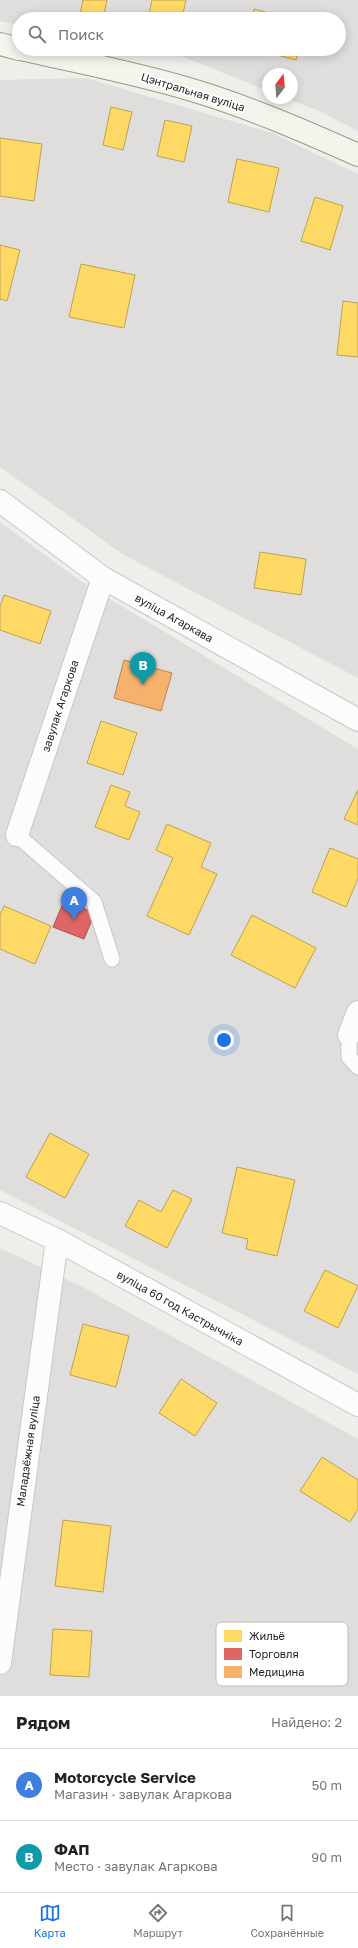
<!DOCTYPE html>
<html lang="ru">
<head>
<meta charset="utf-8">
<style>
  body { margin:0; font-family:"Golos Text",sans-serif; background:#f2f2f2; color:#222 }
  .compass { position:absolute; left:262px; top:68px; width:36px; height:36px; border-radius:50%; background:#fff; box-shadow:0 2px 10px #0003; rotate:16deg }
  .you { position:absolute; left:224px; top:1040px; width:14px; height:14px; margin:-10px; border:3px solid #fff; border-radius:50%; background:#1a73e8; box-shadow:0 0 0 6px #1a73e833 }
  .badge { display:grid; place-items:center; width:26px; height:26px; border-radius:50%; background:#1a73e8; color:#fff; font-size:13px; font-weight:700 }
  .pin { position:absolute; translate:-50% -33px; filter:drop-shadow(0 1px 2px #0008) }
  .pin::after { content:''; position:absolute; top:21px; width:14px; height:12px; background:inherit; clip-path:polygon(0 0,100% 0,50% 100%) }
  .list { margin:0; padding:0; list-style:none }
  h2 { display:flex; justify-content:space-between; align-items:center; height:52px; margin:0; padding:0 16px; font-size:17px }
  h2 small { font-size:13px; font-weight:400; color:#767676 }
  .list li { display:grid; grid-template-columns:26px 1fr auto; gap:12px; align-items:center; box-sizing:border-box; height:72px; padding:0 16px; border-top:1px solid #e0e0e0 }
  .list b { display:block; font-size:15px; white-space:nowrap }
  .list p { margin:0; font-size:13px; white-space:nowrap; color:#767676 }
  .list em { font-size:13px; font-style:normal; color:#767676 }
  .icon { flex:none; width:22px; height:22px; fill:none; stroke:currentColor; stroke-width:2; stroke-linecap:round; stroke-linejoin:round }
  .map { position:relative; flex:none; width:358px; height:1696px; overflow:hidden }
  .search { position:absolute; background:#fff; box-shadow:0 2px 10px #0003; left:12px; right:12px; top:12px; height:44px; display:flex; align-items:center; gap:10px; box-sizing:border-box; padding:0 14px; border-radius:22px; color:#767676; font-size:15px }
  .sheet { height:196px; background:#fff }
  nav { display:flex; justify-content:space-around; align-items:center; box-sizing:border-box; height:56px; border-top:1px solid #e0e0e0; background:#fff; font-size:11px; color:#767676 }
  nav a { display:grid; justify-items:center; gap:2px }
  nav .on { color:#1a73e8 }
  .map>svg:first-child { display:block }
  .residential { fill:#dfdedc }
  .homes { fill:#ffd966; stroke:#bda252 }
  .shops { fill:#e06666; stroke:#a75252 }
  .health { fill:#f6b26b; stroke:#b68755 }
  .lines { fill:none; stroke-linecap:round; stroke-linejoin:round }
  .lane-casing { stroke:#c9c8c7; stroke-width:17 }
  .street-casing { stroke:#c9c8c7; stroke-width:24 }
  .secondary-casing { stroke:#999a82; stroke-width:24 }
  .lane { stroke:#fdfcfc; stroke-width:15 }
  .street { stroke:#fdfcfc; stroke-width:22 }
  .secondary { stroke:#f4f4ed; stroke-width:22 }
  .labels { text-anchor:middle; stroke-width:4; stroke-linejoin:round; paint-order:stroke }
  .street-label { font-size:11px; fill:#222; stroke:#fff }
  .key { fill:#fff; stroke:#bdbdbd; stroke-width:1 }
  .key-label { font-size:11px; fill:#222 }
</style>
</head>
<body>
<div class="map">
<svg width="358" height="1696" viewBox="0 0 358 1696">
  <rect width="100%" height="100%" fill="#f0eeeb"/>
  <g class="residential">
    <polygon points="0,0 358,0 358,131 321,112 286,98 292,98 292,74 268,74 268,91 164,49 339,49 339,19 19,19 19,25 0,21"/>
    <polygon points="86,78 272,133 358,174 358,678 124,555 0,467 0,80"/>
    <polygon points="0,522 82,582 358,749 358,1374 0,1190"/>
    <polygon points="0,1248 81,1286 358,1439 358,1696 0,1696"/>
  </g>
  <g class="homes">
    <polygon points="83,0 107,0 103,19 79,19"/>
    <polygon points="152,0 186,0 182,19 148,19"/>
    <polygon points="254,9 291,19 251,19"/>
    <polygon points="254,49 299,49 296,60"/>
    <polygon points="111,107 132,112 123,150 103,145"/>
    <polygon points="165,120 192,126 184,162 157,156"/>
    <polygon points="0,138 42,144 34,201 0,196"/>
    <polygon points="237,159 279,168 269,212 228,202"/>
    <polygon points="315,197 343,206 330,250 301,241"/>
    <polygon points="0,245 20,250 7,301 0,299"/>
    <polygon points="81,264 135,275 124,328 69,317"/>
    <polygon points="343,301 358,303 358,357 337,355"/>
    <polygon points="260,552 306,559 301,595 254,588"/>
    <polygon points="4,595 51,611 40,644 0,630 0,607"/>
    <polygon points="101,721 137,733 123,775 87,763"/>
    <polygon points="111,785 130,792 125,806 140,812 129,840 95,827"/>
    <polygon points="358,790 358,825 344,819"/>
    <polygon points="167,824 211,843 201,867 217,874 189,935 147,916 173,858 156,850"/>
    <polygon points="330,848 358,859 358,878 346,907 312,892"/>
    <polygon points="4,906 51,926 35,964 0,949 0,915"/>
    <polygon points="252,915 316,948 295,988 231,955"/>
    <polygon points="50,1133 89,1154 65,1198 26,1177"/>
    <polygon points="237,1167 295,1180 277,1256 246,1249 248,1239 222,1233"/>
    <polygon points="173,1190 192,1199 167,1248 125,1226 139,1200 161,1212"/>
    <polygon points="325,1270 358,1286 338,1328 304,1311"/>
    <polygon points="83,1324 129,1336 116,1387 70,1375"/>
    <polygon points="181,1379 217,1403 195,1436 159,1413"/>
    <polygon points="322,1457 358,1480 358,1509 350,1522 300,1491"/>
    <polygon points="63,1520 111,1526 103,1592 55,1586"/>
    <polygon points="53,1629 92,1631 89,1677 50,1675"/>
  </g>
  <polygon class="shops" points="64,901 95,913 84,939 53,927"/>
  <polygon class="health" points="124,660 172,673 161,711 114,698"/>
  <g class="lines">
    <g class="lane-casing">
      <g id="lane">
        <polyline points="17,835 94,902 112,959"/>
        <polyline points="349,1035 349,1057 358,1067"/>
      </g>
    </g>
    <g class="street-casing">
      <g id="street">
        <polyline points="0,501 103,578 358,720"/>
        <polyline points="17,835 103,578"/>
        <polyline points="349,1035 358,1012"/>
        <polyline points="0,1213 57,1240 358,1405"/>
        <polyline points="0,1663 57,1240"/>
      </g>
    </g>
    <g class="secondary-casing">
      <g id="secondary">
        <polyline points="0,44 19,49"/>
        <path d="M21,49C78,62 136,73 192,90C249,107 304,131 358,155"/>
      </g>
    </g>
    <use href="#lane" class="lane"/>
    <use href="#street" class="street"/>
    <use href="#secondary" class="secondary"/>
  </g>
  <g class="labels">
    <g class="street-label">
      <text transform="translate(193 92) rotate(17)" y="4">Цэнтральная вуліца</text>
      <text transform="translate(174 618) rotate(29)" y="4">вуліца Агаркава</text>
      <text transform="translate(60 706) rotate(-72)" y="4">завулак Агаркова</text>
      <text transform="translate(180 1308) rotate(29)" y="4">вуліца 60 год Кастрычніка</text>
      <text transform="translate(28 1451) rotate(-82)" y="4">Маладзёжная вуліца</text>
    </g>
  </g>
  <rect x="216" y="1622" width="132" height="64" rx="6" class="key"/>
  <rect x="224" y="1630" width="18" height="12" fill="#ffd966"/>
  <rect x="224" y="1648" width="18" height="12" fill="#e06666"/>
  <rect x="224" y="1666" width="18" height="12" fill="#f6b26b"/>
  <g class="key-label">
    <text x="249" y="1640">Жильё</text>
    <text x="249" y="1658">Торговля</text>
    <text x="249" y="1676">Медицина</text>
  </g>
</svg>
<svg class="compass" viewBox="-18 -18 36 36"><path d="M0-13l5 13h-10z" fill="#e53935"/><path d="M0 13l5-13h-10z" fill="#767676"/></svg>
<div class="you"></div>
<div class="pin badge" style="left:74px;top:920px;background:#3f7fe0">A</div>
<div class="pin badge" style="left:143px;top:685px;background:#0f9aa8">B</div>
<div class="search"><svg class="icon" aria-label="search" viewBox="0 0 24 24"><circle cx="10" cy="10" r="6"/><path d="M15 15l6 6"/></svg>Поиск</div>
</div>
<section class="sheet">
<h2>Рядом<small>Найдено: 2</small></h2>
<ul class="list">
<li><span class="badge" style="background:#3f7fe0">A</span><div><b>Motorcycle Service</b><p>Магазин · завулак Агаркова</p></div><em>50 m</em></li>
<li><span class="badge" style="background:#0f9aa8">B</span><div><b>ФАП</b><p>Место · завулак Агаркова</p></div><em>90 m</em></li>
</ul>
</section>
<nav>
<a class="on"><svg class="icon" aria-label="map" viewBox="0 0 24 24"><path d="M3 6l6-2 6 2 6-2v14l-6 2-6-2-6 2zM9 4v14M15 6v14"/></svg>Карта</a>
<a><svg class="icon" aria-label="directions" viewBox="0 0 24 24"><path d="M12 3l9 9-9 9-9-9zM9 14v-3h6M13 9l2 2-2 2"/></svg>Маршрут</a>
<a><svg class="icon" aria-label="saved" viewBox="0 0 24 24"><path d="M7 4h10v16l-5-4-5 4z"/></svg>Сохранённые</a>
</nav>
</body>
</html>
